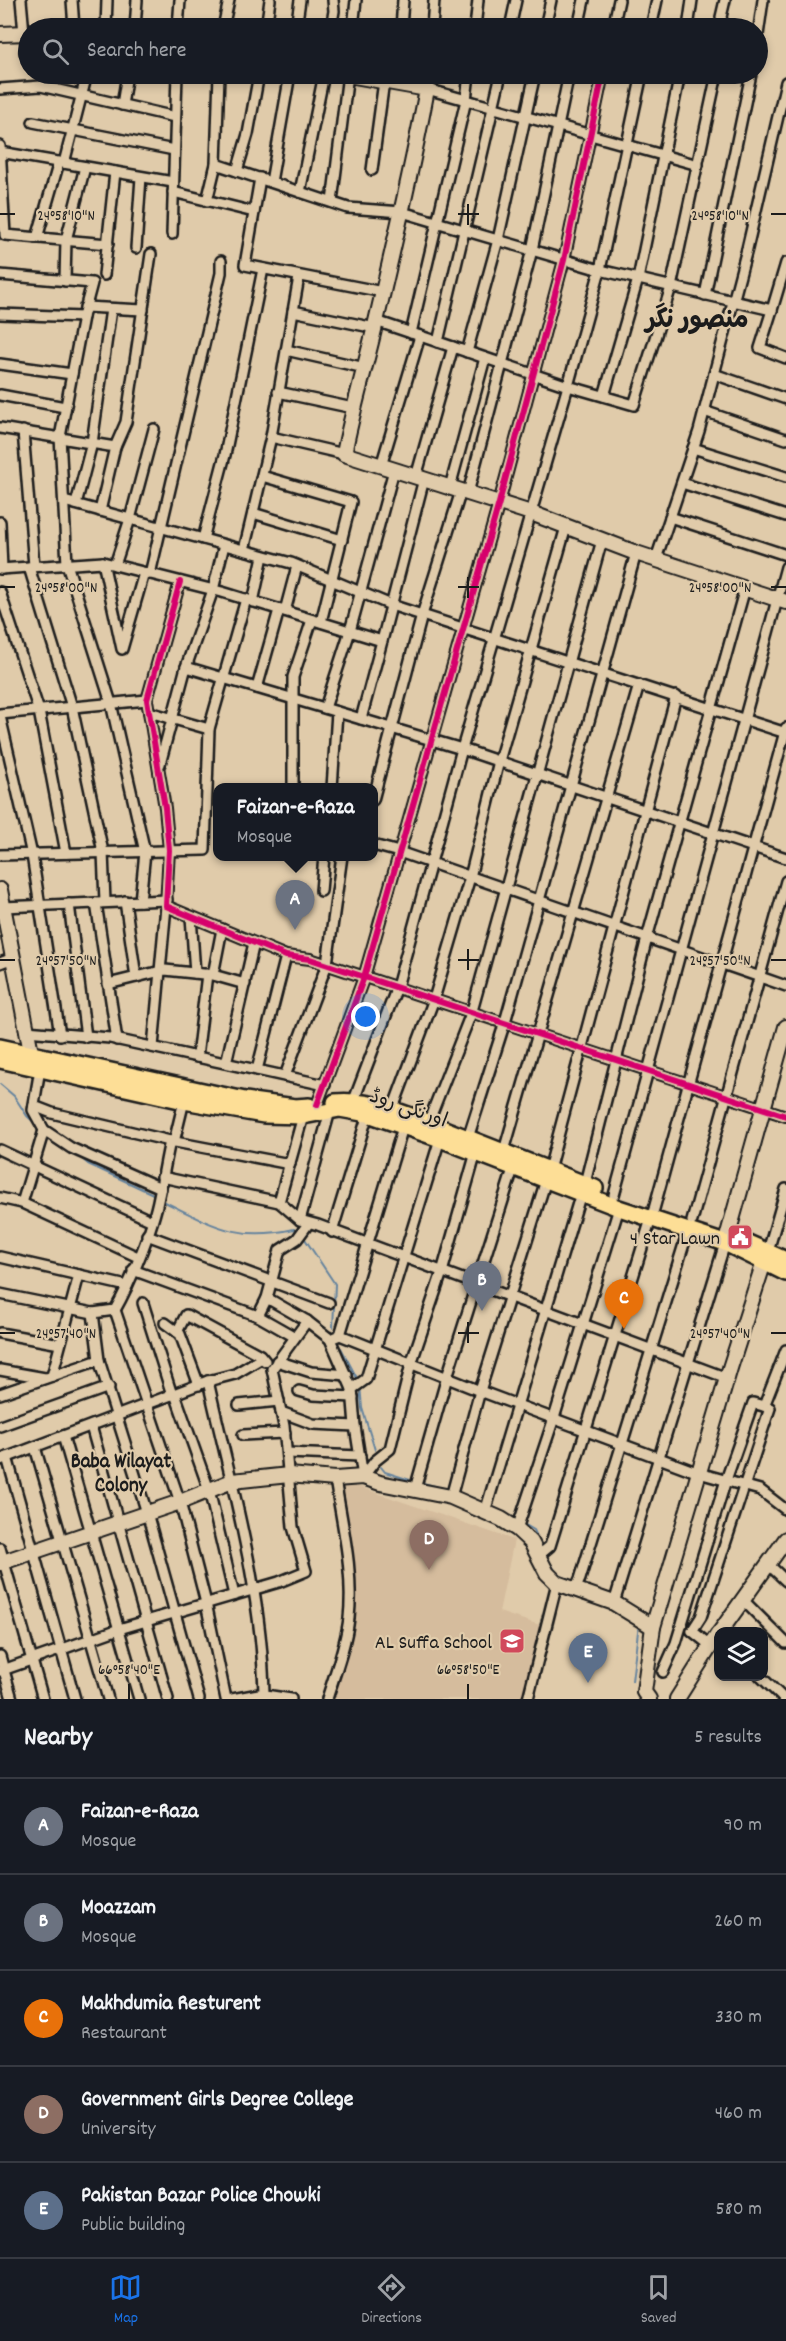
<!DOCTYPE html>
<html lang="en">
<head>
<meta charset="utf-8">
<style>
  body { margin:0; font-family:Dekko,"Playpen Sans Arabic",sans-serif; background:#242831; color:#f1f3f6 }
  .controls { position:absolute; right:18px; bottom:18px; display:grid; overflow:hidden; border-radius:12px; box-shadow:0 3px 9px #0003 }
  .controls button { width:54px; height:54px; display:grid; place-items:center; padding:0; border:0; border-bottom:2px solid #363941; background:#171b24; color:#f1f3f6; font:30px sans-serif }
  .you { position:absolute; left:366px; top:1017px; width:21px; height:21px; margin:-15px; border:4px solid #fff; border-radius:50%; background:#1a73e8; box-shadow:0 0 0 9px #1a73e833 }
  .badge { display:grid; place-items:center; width:39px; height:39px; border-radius:50%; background:#1a73e8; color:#fff; font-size:20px; font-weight:700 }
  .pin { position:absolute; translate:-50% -50px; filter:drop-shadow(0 2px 3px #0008) }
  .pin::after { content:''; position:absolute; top:32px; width:21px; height:18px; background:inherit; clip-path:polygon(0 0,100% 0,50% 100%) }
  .popup { position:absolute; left:213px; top:783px; width:165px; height:78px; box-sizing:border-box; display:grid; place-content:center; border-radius:12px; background:#171b24; filter:drop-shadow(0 2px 4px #0005); font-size:20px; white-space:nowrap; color:#9ea1a6 }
  .popup b { font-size:22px; color:#f1f3f6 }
  .popup::after { content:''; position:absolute; left:50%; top:100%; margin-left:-12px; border:12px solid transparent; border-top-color:#171b24 }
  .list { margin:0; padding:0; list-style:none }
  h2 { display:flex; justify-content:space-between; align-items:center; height:78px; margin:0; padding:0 24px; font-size:26px }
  h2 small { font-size:20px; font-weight:400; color:#9ea1a6 }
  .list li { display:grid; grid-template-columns:39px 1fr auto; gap:18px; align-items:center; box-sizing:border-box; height:96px; padding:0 24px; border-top:2px solid #363941 }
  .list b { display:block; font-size:22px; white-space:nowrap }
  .list p { margin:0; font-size:20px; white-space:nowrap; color:#9ea1a6 }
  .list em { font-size:20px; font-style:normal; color:#9ea1a6 }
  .icon { flex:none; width:33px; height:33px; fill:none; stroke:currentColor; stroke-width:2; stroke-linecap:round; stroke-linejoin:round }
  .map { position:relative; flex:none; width:786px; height:1699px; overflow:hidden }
  .search { position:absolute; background:#171b24; box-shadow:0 3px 9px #0003; left:18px; right:18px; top:18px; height:66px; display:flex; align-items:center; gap:15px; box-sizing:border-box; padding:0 21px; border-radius:33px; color:#9ea1a6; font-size:22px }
  .sheet { height:558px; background:#171b24 }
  nav { display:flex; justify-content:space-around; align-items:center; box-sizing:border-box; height:84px; border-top:2px solid #363941; background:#171b24; font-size:16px; color:#9ea1a6 }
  nav a { display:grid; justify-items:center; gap:3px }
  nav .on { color:#1a73e8 }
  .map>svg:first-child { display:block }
  .built { fill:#d5bc9d }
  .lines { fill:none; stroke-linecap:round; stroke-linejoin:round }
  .stream { stroke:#66849e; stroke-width:2 }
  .street-casing { stroke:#1c1c1c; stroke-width:14 }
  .secondary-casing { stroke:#1c1c1c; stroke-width:18 }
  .primary-casing { stroke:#1c1c1c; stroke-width:20 }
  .street { stroke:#e0cbaa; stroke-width:9 }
  .secondary { stroke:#e0cbaa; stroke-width:14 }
  .primary { stroke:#fdde96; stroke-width:15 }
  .cycleway-casing { stroke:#e0cbaa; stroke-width:10 }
  .cycleway { stroke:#d6006c; stroke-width:6 }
  .ticks { fill:none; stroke:#1c1c1c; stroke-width:2 }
  .labels { text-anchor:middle; stroke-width:4.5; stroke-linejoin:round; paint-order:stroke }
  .street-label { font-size:20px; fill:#1c1c1c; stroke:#e0cbaa }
  .poi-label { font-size:20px; fill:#1c1c1c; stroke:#e0cbaa; text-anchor:end }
  .neighbourhood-label { font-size:21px; font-weight:bold; fill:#1c1c1c; stroke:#e0cbaa }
  .district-label { font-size:26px; font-weight:bold; fill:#1c1c1c; stroke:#e0cbaa }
  .ticks-label { font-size:15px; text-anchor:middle; fill:#1c1c1c; stroke:#e0cbaa; stroke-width:4.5; stroke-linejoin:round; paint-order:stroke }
</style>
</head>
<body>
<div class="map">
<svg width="786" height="1699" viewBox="0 0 786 1699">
  <rect width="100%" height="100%" fill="#e0cbaa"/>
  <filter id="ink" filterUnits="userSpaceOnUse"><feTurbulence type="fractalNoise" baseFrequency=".0167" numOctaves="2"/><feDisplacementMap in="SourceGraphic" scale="12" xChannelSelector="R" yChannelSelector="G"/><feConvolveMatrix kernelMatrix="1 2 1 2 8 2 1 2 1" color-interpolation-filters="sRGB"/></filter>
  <g filter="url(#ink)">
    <polygon class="built" points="342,1481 514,1540 499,1612 543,1626 524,1699 331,1699 354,1611"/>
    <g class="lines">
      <g class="stream">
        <polyline points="0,1084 14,1096 27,1116 36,1124"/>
        <polyline points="76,1154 88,1164 153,1194"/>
        <path d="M163,1201C212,1225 237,1242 294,1229L298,1232"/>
        <polyline points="303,1236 335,1284 333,1328"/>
        <polyline points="341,1348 358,1380"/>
        <polyline points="360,1385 362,1408 375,1450"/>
        <polyline points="381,1467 385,1472 413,1481"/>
        <polyline points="419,1482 451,1490"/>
        <polyline points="457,1492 484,1504"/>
        <polyline points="522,1523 534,1530 539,1542"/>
        <polyline points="549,1561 558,1575 576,1582"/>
        <polyline points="632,1681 639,1623"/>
      </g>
      <g class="street-casing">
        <g id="street">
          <polyline points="21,0 24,33"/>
          <polyline points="72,0 74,28"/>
          <polyline points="106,28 107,0"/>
          <polyline points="135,28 137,0"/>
          <polyline points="178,28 180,0"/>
          <polyline points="223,28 229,0"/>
          <polyline points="266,28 270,0"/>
          <polyline points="296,28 300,0"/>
          <polyline points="331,28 334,11 333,0"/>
          <polyline points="353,28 356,0"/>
          <polyline points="401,28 403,0"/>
          <polyline points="432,28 434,0"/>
          <polyline points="475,28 478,0"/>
          <polyline points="510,28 516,0"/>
          <polyline points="545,28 551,0"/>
          <polyline points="578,28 584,0"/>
          <polyline points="613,28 619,0"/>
          <polyline points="651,28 657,0"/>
          <polyline points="688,28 692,0"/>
          <polyline points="724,28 721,17 725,0"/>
          <polyline points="758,35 763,0"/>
          <polyline points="25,52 28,53"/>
          <polyline points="428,74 427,89 698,165"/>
          <polyline points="0,89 41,86 175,117"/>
          <polyline points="122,105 127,74"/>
          <polyline points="33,122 174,150"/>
          <polyline points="0,146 5,235 108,244"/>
          <polyline points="0,152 173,182"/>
          <polyline points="64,163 87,74"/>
          <polyline points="216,164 348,208 402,212 600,270 772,310 786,263"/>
          <polyline points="372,170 384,81"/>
          <polyline points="237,171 248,134 259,74"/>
          <polyline points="260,178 245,265 383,292"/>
          <polyline points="271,182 290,74"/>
          <polyline points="173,192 254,212"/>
          <polyline points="300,192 324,74"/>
          <polyline points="207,201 216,164 219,74"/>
          <polyline points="332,202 348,74"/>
          <polyline points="172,234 177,74"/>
          <polyline points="37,238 59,162"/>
          <polyline points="136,248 141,177"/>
          <polyline points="0,275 92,283 83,317 60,437 67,564 111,703 145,852 140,901"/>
          <polyline points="104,275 115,172"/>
          <polyline points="65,281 66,240 85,167"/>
          <polyline points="705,295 751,74"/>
          <polyline points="85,307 143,310"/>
          <polyline points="772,310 760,348 786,358"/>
          <polyline points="293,311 375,328"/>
          <polyline points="0,314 83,317"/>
          <polyline points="376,321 568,386 634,405 671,287 717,74"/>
          <polyline points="411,333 466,100 469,74"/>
          <polyline points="438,342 501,74"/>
          <polyline points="286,350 365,368"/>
          <polyline points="467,352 498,240 535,74"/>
          <polyline points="0,364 72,374"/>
          <polyline points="714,374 786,399"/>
          <polyline points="278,392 353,408"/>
          <polyline points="0,395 65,407"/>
          <polyline points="604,396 638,279 680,74"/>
          <polyline points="704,411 786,439"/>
          <polyline points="0,428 115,447 126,422 151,254"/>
          <polyline points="23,431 34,566"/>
          <polyline points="271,437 344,454"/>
          <polyline points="693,448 786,477"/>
          <polyline points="381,466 420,336"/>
          <polyline points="262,476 351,502 321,622"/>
          <polyline points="416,477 453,347"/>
          <polyline points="682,483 786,516"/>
          <polyline points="450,487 485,358"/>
          <polyline points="468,493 532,250 569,74"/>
          <polyline points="64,501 291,563 391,605 786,733"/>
          <polyline points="76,504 92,443 111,309"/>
          <polyline points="100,511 115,447"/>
          <polyline points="253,513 342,540"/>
          <polyline points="670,517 786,555"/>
          <polyline points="0,522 2,569"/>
          <polyline points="203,539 225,455 263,269"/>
          <polyline points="244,550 271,437 299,277"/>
          <polyline points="656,559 699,431 747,249 786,82"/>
          <polyline points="103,562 122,649 144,573"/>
          <polyline points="115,565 130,519 154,429"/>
          <polyline points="29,567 72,707 103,852 105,902"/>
          <polyline points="0,569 103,562 222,592 382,641 424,479"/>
          <polyline points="150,574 221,273 221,261"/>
          <polyline points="180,582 147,700 165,808 169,850 166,906 286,956 310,959 786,1116"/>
          <polyline points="0,592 39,711 66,853"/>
          <polyline points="253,602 263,556"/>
          <polyline points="285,611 297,566"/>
          <polyline points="186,667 462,749 786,858"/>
          <polyline points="257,688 279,610"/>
          <polyline points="325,708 350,631 394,470"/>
          <polyline points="149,712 209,729"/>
          <polyline points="0,714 147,700"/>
          <polyline points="0,716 32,855 60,1035"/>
          <polyline points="361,719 382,641"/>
          <polyline points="160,764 186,667 213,590 224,545"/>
          <polyline points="293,788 293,677 312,620"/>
          <polyline points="332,788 337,712"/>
          <polyline points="373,800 422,615 461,491"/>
          <polyline points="373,845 399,852 786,986"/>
          <polyline points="0,855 205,850 209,729 246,599"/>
          <polyline points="321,891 324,856"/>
          <polyline points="125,901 136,977"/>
          <polyline points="96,903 117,1040"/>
          <polyline points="69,904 86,1037"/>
          <polyline points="3,907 167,900"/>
          <polyline points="191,917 195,973"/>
          <polyline points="0,963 13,958"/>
          <polyline points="213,975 222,929"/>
          <polyline points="108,984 165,970 213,975 245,984"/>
          <polyline points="26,1031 110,1038 325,1085"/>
          <polyline points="153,1047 166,906"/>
          <polyline points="197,1057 207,974"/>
          <polyline points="226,1063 254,943"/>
          <polyline points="40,1069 33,1110 44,1130 71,1148 161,1188"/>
          <polyline points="257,1070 286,956"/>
          <polyline points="285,1076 327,964 342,856"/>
          <polyline points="354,1100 397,987 462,749 568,386 600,270 642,74"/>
          <polyline points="317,1105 364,977 499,503 564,260 603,74"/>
          <polyline points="34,1106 52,1113 170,1141 290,1164"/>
          <polyline points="392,1111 434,999 470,877 499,761 566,527"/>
          <polyline points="428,1123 472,1011 602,540"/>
          <polyline points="468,1138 505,1022 636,553"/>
          <polyline points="174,1142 184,1101"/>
          <polyline points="0,1150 152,1221"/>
          <polyline points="504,1151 639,685"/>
          <polyline points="549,1170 676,696"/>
          <polyline points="162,1177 279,1202 300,1220 318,1225 727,1378"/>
          <polyline points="585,1183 647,938 745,588"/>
          <polyline points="614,1195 786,567"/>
          <polyline points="0,1198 22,1203 138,1257"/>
          <polyline points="279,1202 303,1116"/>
          <polyline points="22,1203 44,1130"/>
          <polyline points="300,1220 330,1111"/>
          <polyline points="692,1221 786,881"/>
          <polyline points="332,1232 368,1114"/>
          <polyline points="147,1235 329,1303"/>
          <polyline points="768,1251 786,1189"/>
          <polyline points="0,1257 127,1286"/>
          <polyline points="133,1270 258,1316 295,1337"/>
          <path d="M0,1294L93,1313L115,1310C131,1282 153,1228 159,1196C163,1178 166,1159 170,1141"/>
          <polyline points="267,1298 307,1321 330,1339 352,1389 355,1426 363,1477"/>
          <polyline points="143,1303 172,1395"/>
          <polyline points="115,1310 180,1502 206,1603 226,1699"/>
          <polyline points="93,1313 99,1360"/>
          <polyline points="258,1316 267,1298 280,1250 297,1239 308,1224"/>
          <polyline points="165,1323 180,1334 199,1385"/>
          <polyline points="177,1332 186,1315 260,1355 265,1361"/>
          <polyline points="0,1333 60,1344"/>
          <polyline points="340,1335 403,1127"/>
          <polyline points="330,1339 340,1335 480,1391 699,1473 760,1490 786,1510"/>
          <polyline points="277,1361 311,1372 347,1375"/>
          <polyline points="0,1370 45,1378"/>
          <polyline points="52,1376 79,1275"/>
          <path d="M208,1381C231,1484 262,1588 264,1694"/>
          <polyline points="352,1389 366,1379 440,1139"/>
          <polyline points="299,1391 313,1395 353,1397"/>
          <polyline points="0,1394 99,1360 147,1513 199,1699"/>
          <polyline points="175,1394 209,1490 234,1595"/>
          <polyline points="239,1405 279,1401"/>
          <polyline points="764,1406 786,1350"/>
          <polyline points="281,1412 313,1424 355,1426"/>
          <polyline points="0,1426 109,1387"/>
          <polyline points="91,1426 168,1699"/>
          <polyline points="243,1435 285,1433"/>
          <polyline points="63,1436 139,1699"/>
          <polyline points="35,1447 108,1699"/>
          <polyline points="287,1453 360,1456"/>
          <polyline points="7,1457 75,1699"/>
          <polyline points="0,1460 208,1381 235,1374 262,1358"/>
          <polyline points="363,1477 375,1461 390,1449 411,1364 442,1272 477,1149"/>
          <polyline points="415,1489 447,1377 513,1169"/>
          <polyline points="451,1497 480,1391 546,1180"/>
          <polyline points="485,1512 581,1193"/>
          <polyline points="517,1529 554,1418 619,1208"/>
          <polyline points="0,1548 43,1699"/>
          <polyline points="538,1556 550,1546 654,1209 786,728"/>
          <polyline points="767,1563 786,1581"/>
          <polyline points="575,1590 580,1579 688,1231"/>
          <polyline points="742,1599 786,1643"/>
          <polyline points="614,1603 726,1240"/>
          <polyline points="0,1656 12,1699"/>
          <polyline points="0,1671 119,1629 279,1582 306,1571 293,1527 284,1426 272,1369 307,1321"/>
          <polyline points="663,1672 676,1643 726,1480 753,1403 770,1408 701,1617 692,1631 711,1646"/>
          <polyline points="760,1676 784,1699"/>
          <polyline points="232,1699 259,1694 291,1699"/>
          <path d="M327,1699C335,1673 346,1645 349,1618C354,1572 342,1524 335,1479"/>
          <polyline points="528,1699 557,1583"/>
        </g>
      </g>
      <g class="secondary-casing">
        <g id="secondary">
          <polyline points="0,34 28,33"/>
          <path d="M343,74L427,89C412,170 393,250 374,330C364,372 352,412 344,454L531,513L636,553L786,602"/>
          <polyline points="0,890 31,1052"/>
          <polyline points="728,1234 786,1027"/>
          <polyline points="0,1563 180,1502 232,1481 289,1475 335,1479 363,1477 380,1483 451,1497 501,1519 517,1529 531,1542 547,1573 557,1583 614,1603 653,1627"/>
          <polyline points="720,1632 786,1539"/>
          <polyline points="649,1699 644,1692 653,1627 730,1368 764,1262"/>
          <polyline points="677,1699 718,1634"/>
        </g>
      </g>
      <g class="primary-casing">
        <g id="primary">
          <polyline points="0,1047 245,1100 295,1107 309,1106"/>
          <polyline points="0,1060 184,1101 264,1115 303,1116 340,1109 368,1114 440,1139 619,1208 725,1243 786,1273"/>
          <path d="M335,1102C380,1098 426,1123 468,1138L595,1188"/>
          <polyline points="739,1239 786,1260"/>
        </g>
      </g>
      <use href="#street" class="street"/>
      <use href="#secondary" class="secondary"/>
      <use href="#primary" class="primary"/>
      <g class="cycleway-casing">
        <g id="cycleway">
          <polyline points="180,582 147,700 165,808 169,850 166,906 286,956 310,959 786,1116"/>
          <polyline points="317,1105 364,977 499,503 564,260 603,74"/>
        </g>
      </g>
      <use href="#cycleway" class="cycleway"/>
    </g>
  </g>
  <path class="ticks" d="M468,204V225M0,214H15M458,214H479M771,214H786M468,577V598M0,587H15M458,587H479M771,587H786M468,949V970M0,960H15M458,960H479M771,960H786M468,1322V1343M0,1333H15M458,1333H479M771,1333H786M129,1684V1699M468,1684V1699"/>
  <defs>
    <g id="civic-square" transform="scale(1.35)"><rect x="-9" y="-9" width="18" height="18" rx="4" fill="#d1495b" stroke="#e0cbaa"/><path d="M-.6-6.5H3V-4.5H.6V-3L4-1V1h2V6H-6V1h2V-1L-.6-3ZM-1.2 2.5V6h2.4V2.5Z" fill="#fff"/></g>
    <g id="school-square" transform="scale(1.35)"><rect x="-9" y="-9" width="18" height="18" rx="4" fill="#d1495b" stroke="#e0cbaa"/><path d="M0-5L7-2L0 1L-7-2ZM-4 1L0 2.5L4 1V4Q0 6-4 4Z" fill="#fff"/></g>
  </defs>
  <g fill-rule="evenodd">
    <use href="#civic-square" x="740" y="1237"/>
    <use href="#school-square" x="512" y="1641"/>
  </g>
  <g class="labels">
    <g class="street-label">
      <text transform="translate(409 1107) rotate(19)" y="7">اورنگی روڈ</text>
    </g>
    <g class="poi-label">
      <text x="720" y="1244">4 Star Lawn</text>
      <text x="492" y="1648">AL Suffa School</text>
    </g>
    <g class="neighbourhood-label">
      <text x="121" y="1467">Baba Wilayat<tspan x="121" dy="24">Colony</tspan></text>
    </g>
    <g class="district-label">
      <text x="697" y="327">منصور نگر</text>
    </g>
  </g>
  <g class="ticks-label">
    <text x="66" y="220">24°58'10"N</text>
    <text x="720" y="220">24°58'10"N</text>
    <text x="66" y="592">24°58'00"N</text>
    <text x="720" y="592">24°58'00"N</text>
    <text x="66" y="965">24°57'50"N</text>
    <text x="720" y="965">24°57'50"N</text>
    <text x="66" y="1338">24°57'40"N</text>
    <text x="720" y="1338">24°57'40"N</text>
    <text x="129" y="1674">66°58'40"E</text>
    <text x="468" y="1674">66°58'50"E</text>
  </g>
</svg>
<div class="controls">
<button><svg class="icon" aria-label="layers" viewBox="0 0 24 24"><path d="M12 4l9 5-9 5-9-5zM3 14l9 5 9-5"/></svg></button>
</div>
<div class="you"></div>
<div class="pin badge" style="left:295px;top:930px;background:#6b7280">A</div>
<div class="popup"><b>Faizan-e-Raza</b>Mosque</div>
<div class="pin badge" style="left:482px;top:1311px;background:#6b7280">B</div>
<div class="pin badge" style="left:624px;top:1329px;background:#e8710a">C</div>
<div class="pin badge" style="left:429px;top:1570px;background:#8d6e63">D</div>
<div class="pin badge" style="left:588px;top:1683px;background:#5c6f8a">E</div>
<div class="search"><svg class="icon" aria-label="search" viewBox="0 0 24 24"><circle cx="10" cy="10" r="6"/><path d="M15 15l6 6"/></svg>Search here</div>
</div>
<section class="sheet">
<h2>Nearby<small>5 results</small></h2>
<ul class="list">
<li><span class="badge" style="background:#6b7280">A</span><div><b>Faizan-e-Raza</b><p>Mosque</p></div><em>90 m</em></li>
<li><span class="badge" style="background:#6b7280">B</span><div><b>Moazzam</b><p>Mosque</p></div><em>260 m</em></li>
<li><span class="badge" style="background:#e8710a">C</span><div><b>Makhdumia Resturent</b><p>Restaurant</p></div><em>330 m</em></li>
<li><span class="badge" style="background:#8d6e63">D</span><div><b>Government Girls Degree College</b><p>University</p></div><em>460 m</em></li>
<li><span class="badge" style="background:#5c6f8a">E</span><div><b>Pakistan Bazar Police Chowki</b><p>Public building</p></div><em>580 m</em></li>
</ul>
</section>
<nav>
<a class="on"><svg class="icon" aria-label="map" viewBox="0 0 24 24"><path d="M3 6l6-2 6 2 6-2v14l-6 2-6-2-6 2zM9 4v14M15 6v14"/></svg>Map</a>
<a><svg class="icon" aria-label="directions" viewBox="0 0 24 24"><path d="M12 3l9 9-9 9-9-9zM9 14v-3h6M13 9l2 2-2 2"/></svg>Directions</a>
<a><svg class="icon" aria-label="saved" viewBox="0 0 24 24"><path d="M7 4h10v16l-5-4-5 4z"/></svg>Saved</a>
</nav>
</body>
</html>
